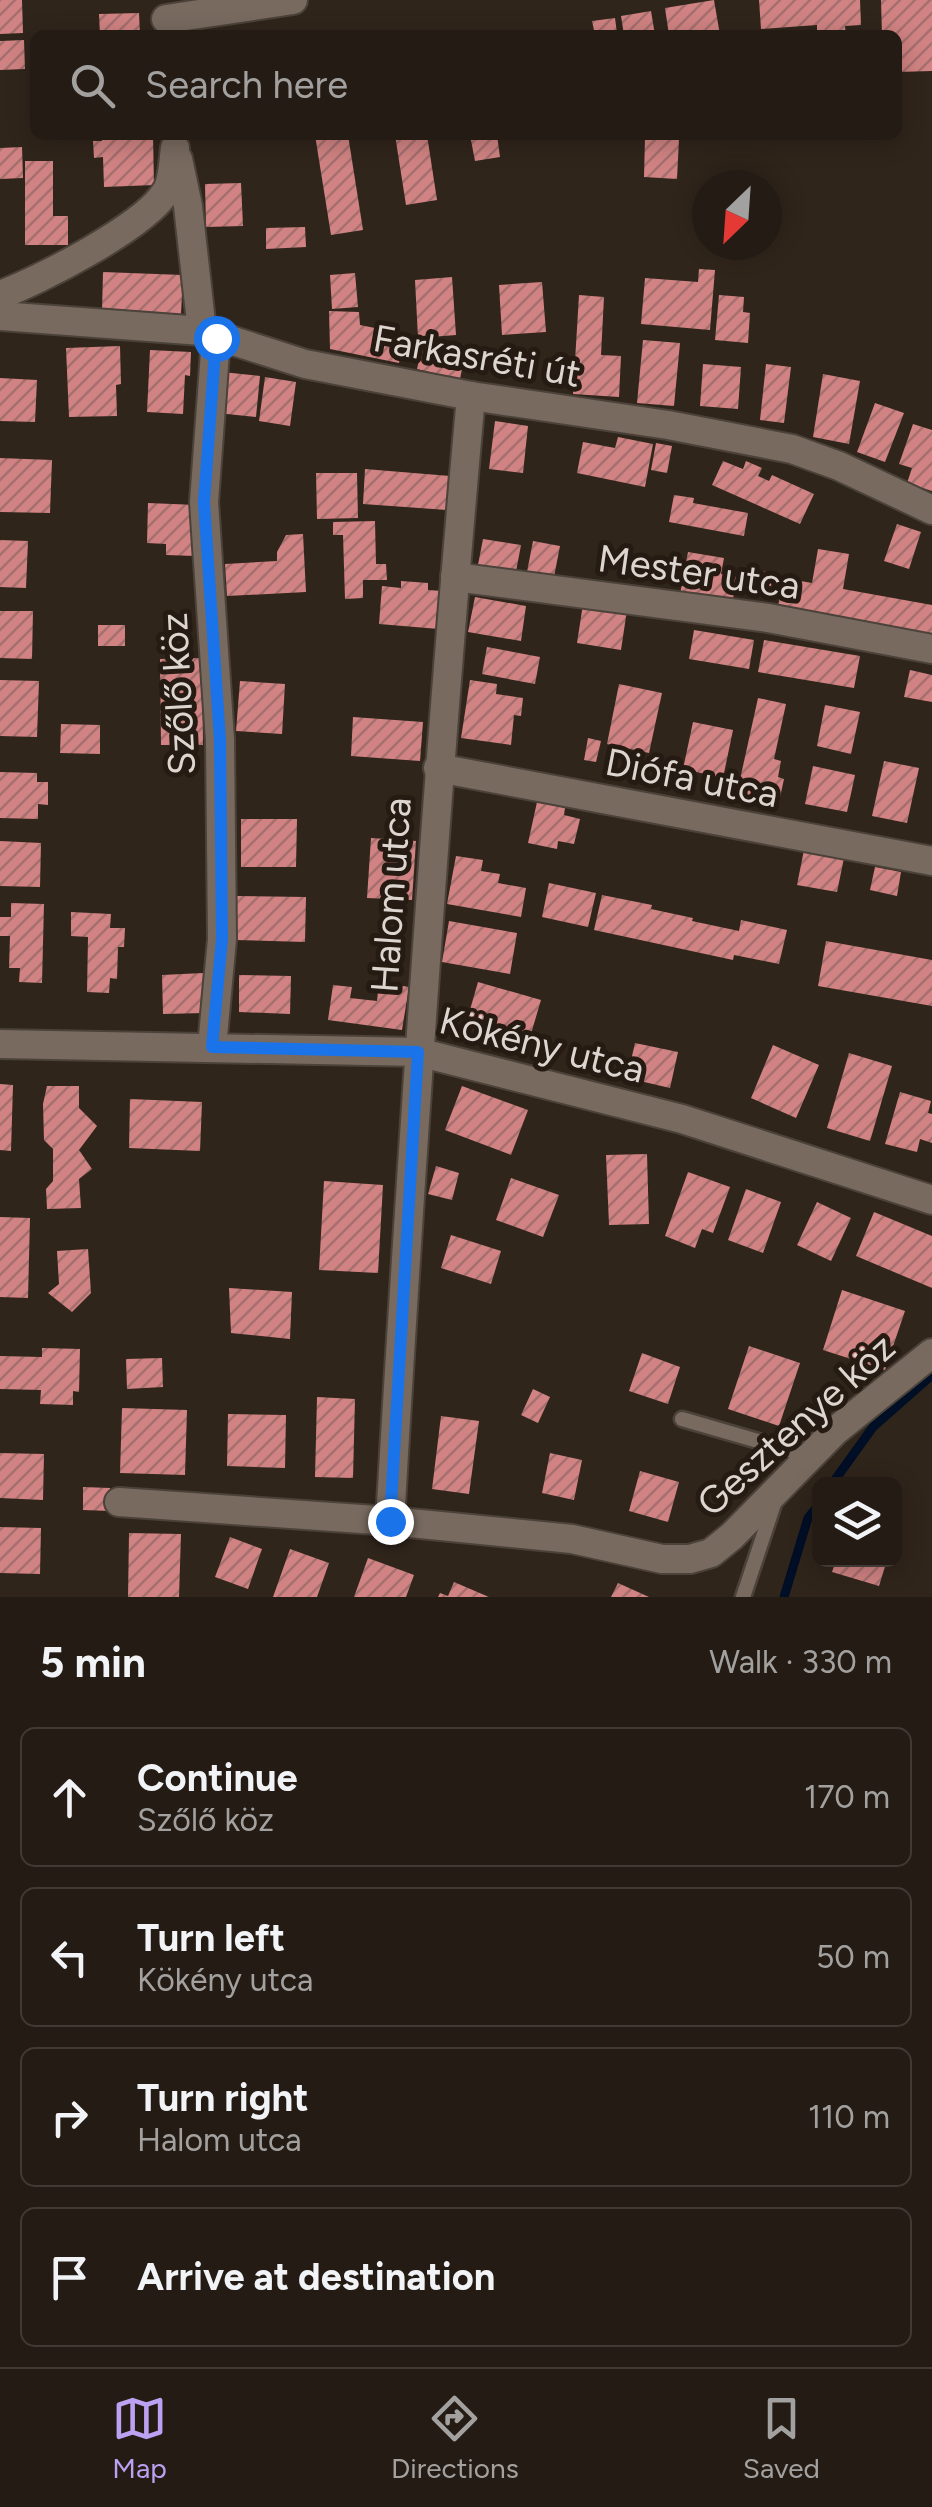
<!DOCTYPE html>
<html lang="en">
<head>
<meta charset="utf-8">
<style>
  body { margin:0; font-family:Figtree,sans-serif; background:#302922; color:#f1f3f6 }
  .controls { position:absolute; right:30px; bottom:30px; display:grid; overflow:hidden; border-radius:15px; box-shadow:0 5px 25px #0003 }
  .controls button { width:90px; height:90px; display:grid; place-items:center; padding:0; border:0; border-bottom:2px solid #413a34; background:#241c14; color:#f1f3f6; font:50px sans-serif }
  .compass { position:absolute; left:692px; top:170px; width:90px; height:90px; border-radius:50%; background:#241c14; box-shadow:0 5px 25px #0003; rotate:205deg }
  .stop { position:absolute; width:30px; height:30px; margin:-22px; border:8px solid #1a73e8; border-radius:50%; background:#fff }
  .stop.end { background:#1a73e8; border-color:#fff; box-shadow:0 2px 10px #0008 }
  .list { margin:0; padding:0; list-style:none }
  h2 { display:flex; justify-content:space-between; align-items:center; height:130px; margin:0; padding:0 40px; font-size:42px }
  h2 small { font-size:32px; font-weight:400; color:#a3a1a0 }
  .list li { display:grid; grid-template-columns:65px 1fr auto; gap:30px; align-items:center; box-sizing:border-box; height:140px; margin:0 20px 20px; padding:0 20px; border:2px solid #413a34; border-radius:15px }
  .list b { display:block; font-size:38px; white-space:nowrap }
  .list p { margin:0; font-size:32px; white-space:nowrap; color:#a3a1a0 }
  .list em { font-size:32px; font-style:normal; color:#a3a1a0 }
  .icon { flex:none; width:55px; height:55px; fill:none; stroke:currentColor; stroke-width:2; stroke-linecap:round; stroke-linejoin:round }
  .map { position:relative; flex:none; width:932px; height:1597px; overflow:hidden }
  .search { position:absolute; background:#241c14; box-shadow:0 5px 25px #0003; left:30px; right:30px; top:30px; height:110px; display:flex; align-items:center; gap:25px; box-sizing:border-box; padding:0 35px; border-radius:15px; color:#a3a1a0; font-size:38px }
  .sheet { height:770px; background:#241c14 }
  nav { display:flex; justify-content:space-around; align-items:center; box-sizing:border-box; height:140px; border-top:2px solid #413a34; background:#241c14; font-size:28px; color:#a3a1a0 }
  nav a { display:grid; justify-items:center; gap:5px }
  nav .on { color:#bca0f2 }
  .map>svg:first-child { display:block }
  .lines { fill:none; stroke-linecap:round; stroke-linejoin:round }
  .stream { stroke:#000e26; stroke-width:9 }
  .building { fill:url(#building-hatch) }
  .lane-casing { stroke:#4b423a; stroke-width:19 }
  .street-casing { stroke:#4b423a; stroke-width:32 }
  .lane { stroke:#786a5f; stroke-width:14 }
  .street { stroke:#786a5f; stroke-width:28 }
  .route { stroke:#1a73e8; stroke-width:12 }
  .labels { text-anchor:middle; stroke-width:10; stroke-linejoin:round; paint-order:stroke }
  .street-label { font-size:38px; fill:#ddd5cf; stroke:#261b12 }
</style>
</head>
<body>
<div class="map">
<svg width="932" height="1597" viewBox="0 0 932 1597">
  <defs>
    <pattern id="building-hatch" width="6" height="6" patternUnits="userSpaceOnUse" patternTransform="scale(2.5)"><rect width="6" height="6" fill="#d08382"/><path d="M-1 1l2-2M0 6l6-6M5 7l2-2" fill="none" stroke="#a56f6e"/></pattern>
  </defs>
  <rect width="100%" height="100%" fill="#30251b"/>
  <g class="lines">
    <g class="stream">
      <polyline points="832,1484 873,1427 932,1375"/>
      <polyline points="784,1597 808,1518 820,1503"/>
    </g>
  </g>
  <g class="building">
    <polygon points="0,0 22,0 23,33 0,34"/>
    <polygon points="714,0 720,35 669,35 665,8"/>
    <polygon points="759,0 860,0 861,25 845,26 846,35 817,35 817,25 761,29"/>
    <polygon points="881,0 932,0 932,71 897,72 897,35 882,35"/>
    <polygon points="651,11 655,35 624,35 621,16"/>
    <polygon points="139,13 140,35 100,35 99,14"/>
    <polygon points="615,18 617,33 595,35 592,21"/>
    <polygon points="24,40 25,69 0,70 0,41"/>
    <polygon points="101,135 153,135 154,185 104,187 103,157 94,158 93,141 102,141"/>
    <polygon points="315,135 348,135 363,230 331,235"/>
    <polygon points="395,135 427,135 437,200 406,205"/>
    <polygon points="470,135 497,135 500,157 475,161"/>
    <polygon points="645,138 679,139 677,179 644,177"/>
    <polygon points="22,147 23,178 0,179 0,148"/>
    <polygon points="25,161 53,161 53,216 68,216 68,245 25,245"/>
    <polygon points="241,183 243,226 206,227 205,184"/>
    <polygon points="305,227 306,247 266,249 266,228"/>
    <polygon points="699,269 715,270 710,330 641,324 645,278 698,282"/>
    <polygon points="103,272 183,275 181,314 102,311"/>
    <polygon points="355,273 358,307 332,309 330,275"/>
    <polygon points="452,277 456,335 418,338 415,280"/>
    <polygon points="542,282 546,332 502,335 499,285"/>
    <polygon points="579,295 604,297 601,355 621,356 619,397 573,394"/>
    <polygon points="719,295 744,297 743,312 750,313 748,343 715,340"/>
    <polygon points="329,311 359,312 360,325 405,334 399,363 330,349"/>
    <polygon points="424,339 466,349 460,379 417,369"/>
    <polygon points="643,340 680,343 674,406 637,403"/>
    <polygon points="120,346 121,384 116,385 117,416 69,417 66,348"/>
    <polygon points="150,350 191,352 190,376 185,375 183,414 147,412"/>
    <polygon points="703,364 741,367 738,409 700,406"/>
    <polygon points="766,364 791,367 784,423 760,420"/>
    <polygon points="222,372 260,376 256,417 217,413"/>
    <polygon points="823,374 860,381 849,444 813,437"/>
    <polygon points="265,377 296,382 290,426 259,421"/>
    <polygon points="0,378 37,380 35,422 0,421"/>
    <polygon points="875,403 904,413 885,462 857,452"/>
    <polygon points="495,421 528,426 523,473 489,469"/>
    <polygon points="913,424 932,430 932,491 907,483 912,468 899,464"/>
    <polygon points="618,437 653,444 645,487 577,473 583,442 615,448"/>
    <polygon points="656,443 672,446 667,473 651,470"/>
    <polygon points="0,458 52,460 50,513 0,512"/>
    <polygon points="723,461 743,469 746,461 762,468 758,476 769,481 772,475 814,494 800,524 712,485"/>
    <polygon points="365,469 450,476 447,510 363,504"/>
    <polygon points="316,473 357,473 358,518 317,519"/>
    <polygon points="674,495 694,498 693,503 748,513 744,536 669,522"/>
    <polygon points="148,503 197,505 195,556 166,555 166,544 147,543"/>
    <polygon points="375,521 376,564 386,564 387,580 363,580 363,598 345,599 343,535 333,535 333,522"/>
    <polygon points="897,524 921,532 909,569 884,561"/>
    <polygon points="303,534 306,592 227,596 225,564 277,561 277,552 286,535"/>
    <polygon points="483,539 521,545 514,582 476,575"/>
    <polygon points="0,540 28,541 26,588 0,587"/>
    <polygon points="533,541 560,546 553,582 526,577"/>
    <polygon points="818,549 849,554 843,589 932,605 932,640 777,612 783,578 812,583"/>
    <polygon points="688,552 724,558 721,574 737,577 732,604 680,594"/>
    <polygon points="755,570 773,573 771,586 752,583"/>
    <polygon points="401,581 428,583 428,590 442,591 439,629 379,624 382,586 401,588"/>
    <polygon points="475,597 526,606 521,641 468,632"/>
    <polygon points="583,604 627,610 621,650 577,643"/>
    <polygon points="0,611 33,611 32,659 0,658"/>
    <rect x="98" y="625" width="27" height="21"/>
    <polygon points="694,630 754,640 749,669 689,659"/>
    <polygon points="764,640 860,656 854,688 758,672"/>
    <polygon points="487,647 540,657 535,684 482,674"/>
    <polygon points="202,658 203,745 161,745 160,659"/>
    <polygon points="910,670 932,675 932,702 904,697"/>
    <polygon points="0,680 39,681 37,737 0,736"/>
    <polygon points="470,680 497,684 496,694 523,698 521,716 514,715 511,745 461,738"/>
    <polygon points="240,681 285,684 282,734 236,731"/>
    <polygon points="619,684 662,693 649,753 607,744"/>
    <polygon points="758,698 786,704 774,759 781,761 778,777 784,779 779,802 737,793"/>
    <polygon points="825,705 860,712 851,754 817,746"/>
    <polygon points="353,717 423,722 420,761 351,756"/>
    <polygon points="693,722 733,730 723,778 683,769"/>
    <polygon points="61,724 100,725 100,754 60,753"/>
    <polygon points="588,738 601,741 596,762 584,760"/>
    <polygon points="884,761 919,768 907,823 872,816"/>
    <polygon points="813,766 855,775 847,812 805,804"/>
    <polygon points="0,772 37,773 37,782 48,782 48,805 38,804 38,819 0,818"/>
    <polygon points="537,802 565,808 564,815 580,819 574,844 558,841 557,849 528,843"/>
    <polygon points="241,819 297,819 296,867 241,867"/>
    <polygon points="371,838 416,841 412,900 367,898"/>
    <polygon points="0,841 41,843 40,887 0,886"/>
    <polygon points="804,850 844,858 837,892 797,885"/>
    <polygon points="456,856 483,860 481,871 500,874 498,883 526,888 521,917 447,904"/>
    <polygon points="875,867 901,872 897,896 870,890"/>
    <polygon points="549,883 596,893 588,927 542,917"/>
    <polygon points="602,895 652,905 651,909 693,918 692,921 739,931 741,920 787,930 779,964 734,955 733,960 594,930"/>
    <polygon points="236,896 306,897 305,942 235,940"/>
    <polygon points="11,903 44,904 42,983 19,982 20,968 9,968 10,936 0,936 0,917 11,917"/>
    <polygon points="71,912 111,914 110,928 125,928 124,947 118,947 117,979 110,978 109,993 87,992 88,937 71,936"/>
    <polygon points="449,921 517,933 510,974 442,962"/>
    <polygon points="826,941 932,960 932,1006 818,986"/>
    <polygon points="203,973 205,1013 163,1014 162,975"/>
    <polygon points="239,975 291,976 290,1014 239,1012"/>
    <polygon points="379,982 409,987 402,1030 328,1020 333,985 352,987 350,998 377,1001"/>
    <polygon points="478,982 541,1000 528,1044 465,1027"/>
    <polygon points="635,1043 678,1052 670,1088 627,1078"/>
    <polygon points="773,1045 819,1065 796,1118 751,1098"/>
    <polygon points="849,1053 892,1066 870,1141 827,1128"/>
    <polygon points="0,1084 13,1085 11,1151 0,1150"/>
    <polygon points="47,1086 79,1086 79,1108 97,1126 79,1150 92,1169 79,1179 81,1208 47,1209 46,1189 53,1181 53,1149 44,1140 43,1104"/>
    <polygon points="462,1086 528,1110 511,1155 445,1130"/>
    <polygon points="900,1092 931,1101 928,1113 932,1114 932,1143 920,1139 917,1152 885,1144"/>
    <polygon points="130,1099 202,1102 200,1151 129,1148"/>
    <polygon points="647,1154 649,1224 609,1225 606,1155"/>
    <polygon points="436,1166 459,1173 452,1200 428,1194"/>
    <polygon points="688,1172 730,1187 713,1233 702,1229 695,1248 665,1236"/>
    <polygon points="511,1178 559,1195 543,1237 496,1220"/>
    <polygon points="324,1181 383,1185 378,1273 319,1270"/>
    <polygon points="746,1189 781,1202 763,1253 728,1240"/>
    <polygon points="817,1202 851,1218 831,1261 797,1245"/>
    <polygon points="874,1212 932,1236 932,1288 856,1256"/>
    <polygon points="0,1217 30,1218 28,1298 0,1297"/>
    <polygon points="451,1235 501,1251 491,1284 441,1268"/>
    <polygon points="88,1249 91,1293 72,1312 48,1293 59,1284 57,1251"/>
    <polygon points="229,1288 292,1292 290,1339 231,1333"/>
    <polygon points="842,1290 905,1311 885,1370 823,1350"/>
    <polygon points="749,1346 800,1363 779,1426 728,1409"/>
    <polygon points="42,1348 80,1349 79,1392 73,1391 73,1405 40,1404 41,1390 0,1389 0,1356 42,1357"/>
    <polygon points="642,1353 680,1367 668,1404 629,1391"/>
    <polygon points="162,1358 163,1387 127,1389 126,1359"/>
    <polygon points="533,1389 550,1397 538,1423 521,1415"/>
    <polygon points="317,1397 355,1399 353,1478 315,1477"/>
    <polygon points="122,1408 187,1410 185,1475 120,1473"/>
    <polygon points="228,1414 286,1415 285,1468 227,1466"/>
    <polygon points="441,1416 479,1421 469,1494 432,1489"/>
    <polygon points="0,1453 44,1454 43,1500 0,1498"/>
    <polygon points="550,1453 582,1460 574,1500 542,1493"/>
    <polygon points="640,1471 679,1482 668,1522 629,1511"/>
    <polygon points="83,1487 110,1488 110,1511 83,1510"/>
    <polygon points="0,1527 41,1528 40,1574 0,1573"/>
    <polygon points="129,1533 181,1534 179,1597 128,1597"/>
    <polygon points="230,1537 262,1549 248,1589 215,1577"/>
    <polygon points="290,1549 329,1563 317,1597 273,1597"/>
    <polygon points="368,1558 414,1575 406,1597 354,1597"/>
    <polygon points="836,1560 887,1560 879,1586 832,1572"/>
    <polygon points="454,1582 489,1597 438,1597 440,1593 448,1596"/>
    <polygon points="618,1583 649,1597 611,1597"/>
  </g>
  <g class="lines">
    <g class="lane-casing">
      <g id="lane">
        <polyline points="682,1419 810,1456"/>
        <polyline points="743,1597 775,1501"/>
      </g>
    </g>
    <g class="street-casing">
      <g id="street">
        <polyline points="166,19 293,0"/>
        <polyline points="178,159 188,206 202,331"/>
        <path d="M0,295C39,281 143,227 165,193C173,183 173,161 175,148"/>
        <polyline points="0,316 202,331 305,364 471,396 668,425 792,449 839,466 932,510"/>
        <polyline points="455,577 768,618 932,649"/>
        <polyline points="438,768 932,861"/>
        <polyline points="0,1044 418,1052 682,1119 932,1200"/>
        <polyline points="212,1047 222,939 220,740 204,502 216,338"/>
        <polyline points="119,1502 390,1521 572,1539 662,1559 690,1559 711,1553 732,1536 835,1431 932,1353"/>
        <path d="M390,1521C412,1146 437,771 471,396"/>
      </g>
    </g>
    <use href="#lane" class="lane"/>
    <use href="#street" class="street"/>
  </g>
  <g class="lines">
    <polyline class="route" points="216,338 204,502 220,740 222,939 212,1047 418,1052 390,1521"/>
  </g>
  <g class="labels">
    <g class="street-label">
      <text transform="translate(477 356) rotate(10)" y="13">Farkasréti út</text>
      <text transform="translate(699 572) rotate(8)" y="13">Mester utca</text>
      <text transform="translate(178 694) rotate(-93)" y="13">Szőlő köz</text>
      <text transform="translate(692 778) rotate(11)" y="13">Diófa utca</text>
      <text transform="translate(391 895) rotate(-86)" y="13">Halom utca</text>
      <text transform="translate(542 1045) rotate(14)" y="13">Kökény utca</text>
      <text transform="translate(796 1425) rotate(-42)" y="13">Gesztenye köz</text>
    </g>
  </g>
</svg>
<div class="controls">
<button><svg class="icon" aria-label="layers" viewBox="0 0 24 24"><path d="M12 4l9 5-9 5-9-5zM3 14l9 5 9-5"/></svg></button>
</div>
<svg class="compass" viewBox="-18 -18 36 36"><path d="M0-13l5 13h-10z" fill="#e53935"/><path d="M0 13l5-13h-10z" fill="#a3a1a0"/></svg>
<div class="stop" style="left:216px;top:338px"></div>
<div class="stop end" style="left:390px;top:1521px"></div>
<div class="search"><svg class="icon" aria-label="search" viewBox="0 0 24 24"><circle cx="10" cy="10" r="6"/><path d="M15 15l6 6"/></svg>Search here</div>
</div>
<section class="sheet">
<h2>5 min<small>Walk · 330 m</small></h2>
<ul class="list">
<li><svg class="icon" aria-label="ahead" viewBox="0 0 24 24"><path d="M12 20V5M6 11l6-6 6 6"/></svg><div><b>Continue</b><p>Szőlő köz</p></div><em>170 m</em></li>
<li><svg class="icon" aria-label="left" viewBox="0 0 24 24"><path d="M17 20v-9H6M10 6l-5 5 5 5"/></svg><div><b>Turn left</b><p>Kökény utca</p></div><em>50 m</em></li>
<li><svg class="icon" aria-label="right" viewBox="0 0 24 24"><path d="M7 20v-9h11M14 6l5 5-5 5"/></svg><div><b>Turn right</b><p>Halom utca</p></div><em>110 m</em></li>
<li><svg class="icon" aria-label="arrive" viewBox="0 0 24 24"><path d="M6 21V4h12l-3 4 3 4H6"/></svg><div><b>Arrive at destination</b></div></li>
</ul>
</section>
<nav>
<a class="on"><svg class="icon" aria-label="map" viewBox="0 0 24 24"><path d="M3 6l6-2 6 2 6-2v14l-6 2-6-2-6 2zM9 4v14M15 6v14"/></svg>Map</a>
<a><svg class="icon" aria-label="directions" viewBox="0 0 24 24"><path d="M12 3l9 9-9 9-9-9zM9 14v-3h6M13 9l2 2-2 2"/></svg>Directions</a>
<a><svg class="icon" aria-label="saved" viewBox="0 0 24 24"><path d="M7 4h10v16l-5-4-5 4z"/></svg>Saved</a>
</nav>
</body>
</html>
